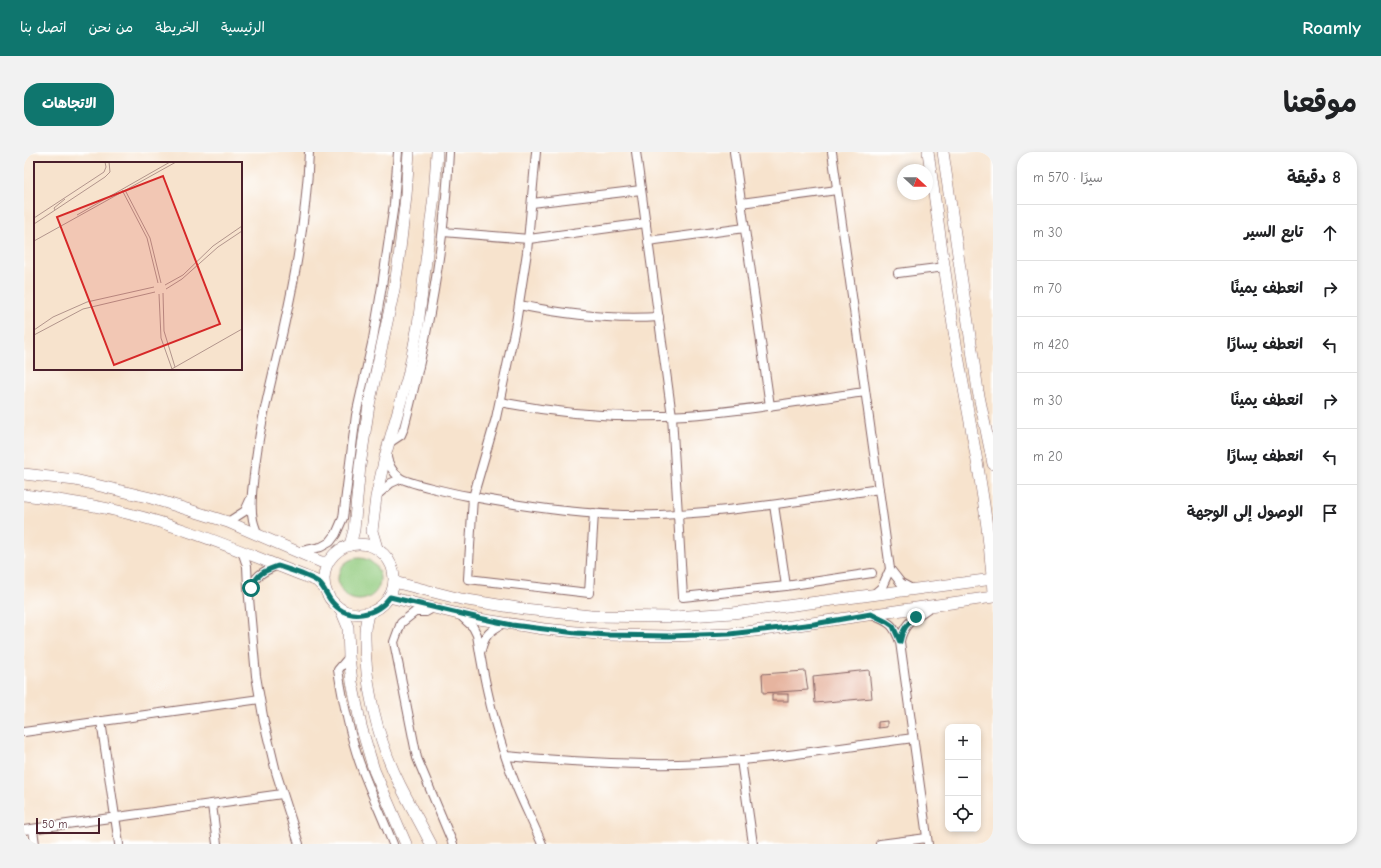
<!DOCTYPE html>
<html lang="ar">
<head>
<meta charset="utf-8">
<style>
  body { margin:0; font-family:"Comic Neue","Playpen Sans Arabic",sans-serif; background:#f2f2f2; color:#202124; direction:rtl }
  .controls { position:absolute; right:12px; bottom:12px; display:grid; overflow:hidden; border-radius:8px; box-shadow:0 2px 6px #0003 }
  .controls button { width:36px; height:36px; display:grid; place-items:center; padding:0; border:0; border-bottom:1px solid #e0e0e0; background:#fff; color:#202124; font:20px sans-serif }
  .compass { position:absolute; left:873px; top:12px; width:36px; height:36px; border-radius:50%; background:#fff; box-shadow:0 2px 6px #0003; rotate:111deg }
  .scale { position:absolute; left:12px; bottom:10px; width:64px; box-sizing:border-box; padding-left:4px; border:2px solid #4a1f2b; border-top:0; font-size:11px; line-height:14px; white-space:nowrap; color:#4a1f2b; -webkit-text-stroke:3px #fff; paint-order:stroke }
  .stop { position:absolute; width:12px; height:12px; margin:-9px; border:3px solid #0f766e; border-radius:50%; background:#fff }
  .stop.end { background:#0f766e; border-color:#fff; box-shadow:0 1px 4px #0008 }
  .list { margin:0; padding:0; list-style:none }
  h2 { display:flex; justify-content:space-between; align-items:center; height:52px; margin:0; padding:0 16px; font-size:17px }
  h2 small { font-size:13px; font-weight:400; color:#757577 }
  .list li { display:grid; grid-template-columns:26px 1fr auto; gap:12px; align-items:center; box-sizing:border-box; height:56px; padding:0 16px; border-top:1px solid #e0e0e0 }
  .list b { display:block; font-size:15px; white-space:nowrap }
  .list em { font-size:13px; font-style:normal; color:#757577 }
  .icon { flex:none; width:22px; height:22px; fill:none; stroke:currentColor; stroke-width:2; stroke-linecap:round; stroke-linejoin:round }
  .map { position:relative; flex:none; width:969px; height:692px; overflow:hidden; direction:ltr; border-radius:16px }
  header { display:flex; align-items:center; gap:24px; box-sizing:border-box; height:56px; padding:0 20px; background:#0f766e; color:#fff }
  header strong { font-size:19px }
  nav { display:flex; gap:22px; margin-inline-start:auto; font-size:14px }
  .intro { display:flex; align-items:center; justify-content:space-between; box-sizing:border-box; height:96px; padding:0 24px }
  h1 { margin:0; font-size:28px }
  .button { padding:10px 18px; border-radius:16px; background:#0f766e; color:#fff; font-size:14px; font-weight:700 }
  main { display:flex; gap:24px; padding:0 24px }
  aside { flex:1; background:#fff; border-radius:16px; box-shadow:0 2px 6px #0003 }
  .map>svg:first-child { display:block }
  .green { fill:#92cb7e; stroke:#6e7554 }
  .building { fill:#e6b49f }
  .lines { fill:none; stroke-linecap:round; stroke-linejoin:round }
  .street-casing { stroke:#876464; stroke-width:10 }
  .secondary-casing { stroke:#876464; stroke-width:12 }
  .street { stroke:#fff; stroke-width:8 }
  .secondary { stroke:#fff; stroke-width:11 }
  .route { stroke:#0f766e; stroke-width:5 }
  .inset-road { fill:none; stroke:#b2958c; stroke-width:1 }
  .view { fill:#d62828; fill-opacity:0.15; stroke:#d62828; stroke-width:2 }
  .inset-edge { fill:none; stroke:#4a1f2b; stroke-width:2 }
</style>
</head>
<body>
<header>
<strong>Roamly</strong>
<nav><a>الرئيسية</a><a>الخريطة</a><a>من نحن</a><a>اتصل بنا</a></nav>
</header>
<div class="intro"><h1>موقعنا</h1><a class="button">الاتجاهات</a></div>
<main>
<aside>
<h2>8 دقيقة<small>سيرًا · 570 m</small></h2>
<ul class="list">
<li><svg class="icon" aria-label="ahead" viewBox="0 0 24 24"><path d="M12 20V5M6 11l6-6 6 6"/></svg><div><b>تابع السير</b></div><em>30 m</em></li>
<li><svg class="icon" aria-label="right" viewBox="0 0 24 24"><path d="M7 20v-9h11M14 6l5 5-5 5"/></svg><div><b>انعطف يمينًا</b></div><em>70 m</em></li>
<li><svg class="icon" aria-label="left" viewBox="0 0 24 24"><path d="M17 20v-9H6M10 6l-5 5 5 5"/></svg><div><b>انعطف يسارًا</b></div><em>420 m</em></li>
<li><svg class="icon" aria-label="right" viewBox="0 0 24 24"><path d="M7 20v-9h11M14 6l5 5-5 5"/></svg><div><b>انعطف يمينًا</b></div><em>30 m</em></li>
<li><svg class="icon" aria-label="left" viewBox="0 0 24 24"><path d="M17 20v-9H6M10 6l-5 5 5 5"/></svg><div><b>انعطف يسارًا</b></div><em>20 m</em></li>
<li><svg class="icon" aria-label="arrive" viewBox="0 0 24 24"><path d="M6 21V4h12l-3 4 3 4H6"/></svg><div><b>الوصول إلى الوجهة</b></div></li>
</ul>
</aside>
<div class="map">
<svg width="969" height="692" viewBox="0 0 969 692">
  <rect width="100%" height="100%" fill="#fff"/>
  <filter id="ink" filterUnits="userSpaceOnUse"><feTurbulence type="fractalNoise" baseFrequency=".025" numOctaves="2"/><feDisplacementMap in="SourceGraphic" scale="8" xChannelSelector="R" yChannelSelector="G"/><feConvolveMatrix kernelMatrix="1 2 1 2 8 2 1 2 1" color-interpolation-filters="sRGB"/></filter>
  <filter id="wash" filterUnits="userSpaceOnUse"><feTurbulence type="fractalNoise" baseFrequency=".012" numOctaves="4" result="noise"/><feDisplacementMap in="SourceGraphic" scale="16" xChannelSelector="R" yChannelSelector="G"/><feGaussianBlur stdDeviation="0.9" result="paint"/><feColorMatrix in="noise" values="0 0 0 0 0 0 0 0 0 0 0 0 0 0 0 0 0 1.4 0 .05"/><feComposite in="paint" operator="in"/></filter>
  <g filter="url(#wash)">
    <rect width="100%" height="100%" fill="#f7e3cd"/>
    <circle class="green" cx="335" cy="427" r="21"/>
    <g id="blocks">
      <g class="building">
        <polygon points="845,518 848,546 791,551 789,524"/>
        <polygon points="781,519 784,538 739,541 738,522"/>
        <rect x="748" y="542" width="16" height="7"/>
        <polygon points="863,569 863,575 854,576 854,570"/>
      </g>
    </g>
  </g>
  <g filter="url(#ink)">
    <use href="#blocks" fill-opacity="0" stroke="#876464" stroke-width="1"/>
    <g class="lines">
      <g class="street-casing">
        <g id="street">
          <polyline points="512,0 503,100 492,171 472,266 449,345 444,427 565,441 570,361"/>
          <polyline points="612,0 648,264 659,445 762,434 848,421"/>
          <polyline points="710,0 746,254"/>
          <polyline points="808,0 866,417 877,431 888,437"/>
          <polyline points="508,51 617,38"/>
          <polyline points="717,51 813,38"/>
          <polyline points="419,80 505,87 622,71"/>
          <polyline points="624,89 721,76"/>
          <polyline points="874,121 921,115"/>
          <path d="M495,153C539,162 590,168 635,165"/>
          <path d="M476,250C537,262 600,267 663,263C723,259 782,248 841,240"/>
          <path d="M365,291L377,283L380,276C404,185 421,94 425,0"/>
          <path d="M362,302C364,311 367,319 375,325C381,331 433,342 444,344C508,356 571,365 636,363C710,360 782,348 855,337"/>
          <polyline points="352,344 367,331 376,327"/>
          <polyline points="750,353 762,434"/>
          <polyline points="204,370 221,359 226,348"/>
          <path d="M234,383C232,378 230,373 229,368C226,354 228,338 230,323C235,273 249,224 260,174C273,117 283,58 285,0"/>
          <polyline points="218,399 223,414 224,435 232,524 240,570 252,620 275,692"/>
          <polyline points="273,400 297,395 306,390 312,382 319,366 332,263 349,187 358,134 370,52 374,0"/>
          <path d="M226,441C230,423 238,420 254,413"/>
          <polyline points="850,442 858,435 866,417"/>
          <polyline points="409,456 402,460 391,460 377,471 370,490 393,606 429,692"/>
          <path d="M436,463L449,475L453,483C461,536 473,587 493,636C501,655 510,673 518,692"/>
          <path d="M848,463C866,471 869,471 876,490L904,692"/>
          <path d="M876,489C880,470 891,466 906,455"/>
          <path d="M457,498C461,482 466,479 480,471"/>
          <path d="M325,505L314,518C319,549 325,579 335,609C345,637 358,664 369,692"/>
          <polyline points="77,569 95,692"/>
          <polyline points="0,580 236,547"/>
          <path d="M482,604C539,609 597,613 654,612C733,610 811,596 889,586"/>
          <polyline points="717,608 729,692"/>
          <polyline points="188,653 193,692"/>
          <polyline points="0,678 258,642"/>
          <polyline points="9,678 11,692"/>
          <polyline points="856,692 903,686"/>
        </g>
      </g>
      <g class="secondary-casing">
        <g id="secondary">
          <path d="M904,0C914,66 922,133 933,198C947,279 965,360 969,441"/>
          <polyline points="919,0 954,239 969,312"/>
          <polyline points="0,322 51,328 127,346 204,370 297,410 304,410"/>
          <path d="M0,343C35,348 68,352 102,361C165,376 223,402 283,425L293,429L301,437"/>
          <circle cx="335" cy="427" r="35"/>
          <polyline points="326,393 330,378 336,314 345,253 370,138 375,106 382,44 385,0"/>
          <polyline points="353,396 348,379 352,345 362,301 384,224 394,173 410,44 413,0"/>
          <polyline points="370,430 437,447 500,457 567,464 650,465 709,461 969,427"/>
          <polyline points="365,445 455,467 520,477 585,483 645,484 706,482 746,477 969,445"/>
          <polyline points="317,458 324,475 325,505 328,530 337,574 350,618 382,692"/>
          <path d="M344,462C343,467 341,474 341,479C340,531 353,587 376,633C386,653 397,672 407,692"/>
        </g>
      </g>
      <use href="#street" class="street"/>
      <use href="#secondary" class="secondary"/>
    </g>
  </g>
  <g class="lines" filter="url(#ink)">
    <path class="route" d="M227,436C234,421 240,419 254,414C266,418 284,423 294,430C301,436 302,443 308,450C324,470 352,464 366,445L455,466L488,473L552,481L585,483L645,484L706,482L790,472L847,462L863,470L869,474L876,490C878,479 882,472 892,465"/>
  </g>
  <g transform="translate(10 10)">
    <rect width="208" height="208" fill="#f7e3cd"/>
    <path class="inset-road" d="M88,28L113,76L124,121M91,28L116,76L127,121M21,48L20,46L31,37M43,53L136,0M0,56L70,10L72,5L71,0M0,62L71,15L76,10L75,0M0,79L142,0M131,123L149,113L179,84L208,64M132,127L148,117L184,85L208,69M129,131L130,169L141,205M125,132L127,176L138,207M0,168L19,155L53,140L120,125M0,173L49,147L121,130M136,208L208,167"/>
    <path class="view" d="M129,14L186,162L80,203L23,55Z"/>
    <rect width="208" height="208" class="inset-edge"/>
  </g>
</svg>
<div class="controls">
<button>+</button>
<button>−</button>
<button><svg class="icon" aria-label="locate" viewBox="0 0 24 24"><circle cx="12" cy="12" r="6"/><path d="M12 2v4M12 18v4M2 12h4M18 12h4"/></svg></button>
</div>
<svg class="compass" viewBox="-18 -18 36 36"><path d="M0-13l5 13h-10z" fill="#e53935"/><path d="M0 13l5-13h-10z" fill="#757577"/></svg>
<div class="scale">50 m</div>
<div class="stop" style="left:227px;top:436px"></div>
<div class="stop end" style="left:892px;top:465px"></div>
</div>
</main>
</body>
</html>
